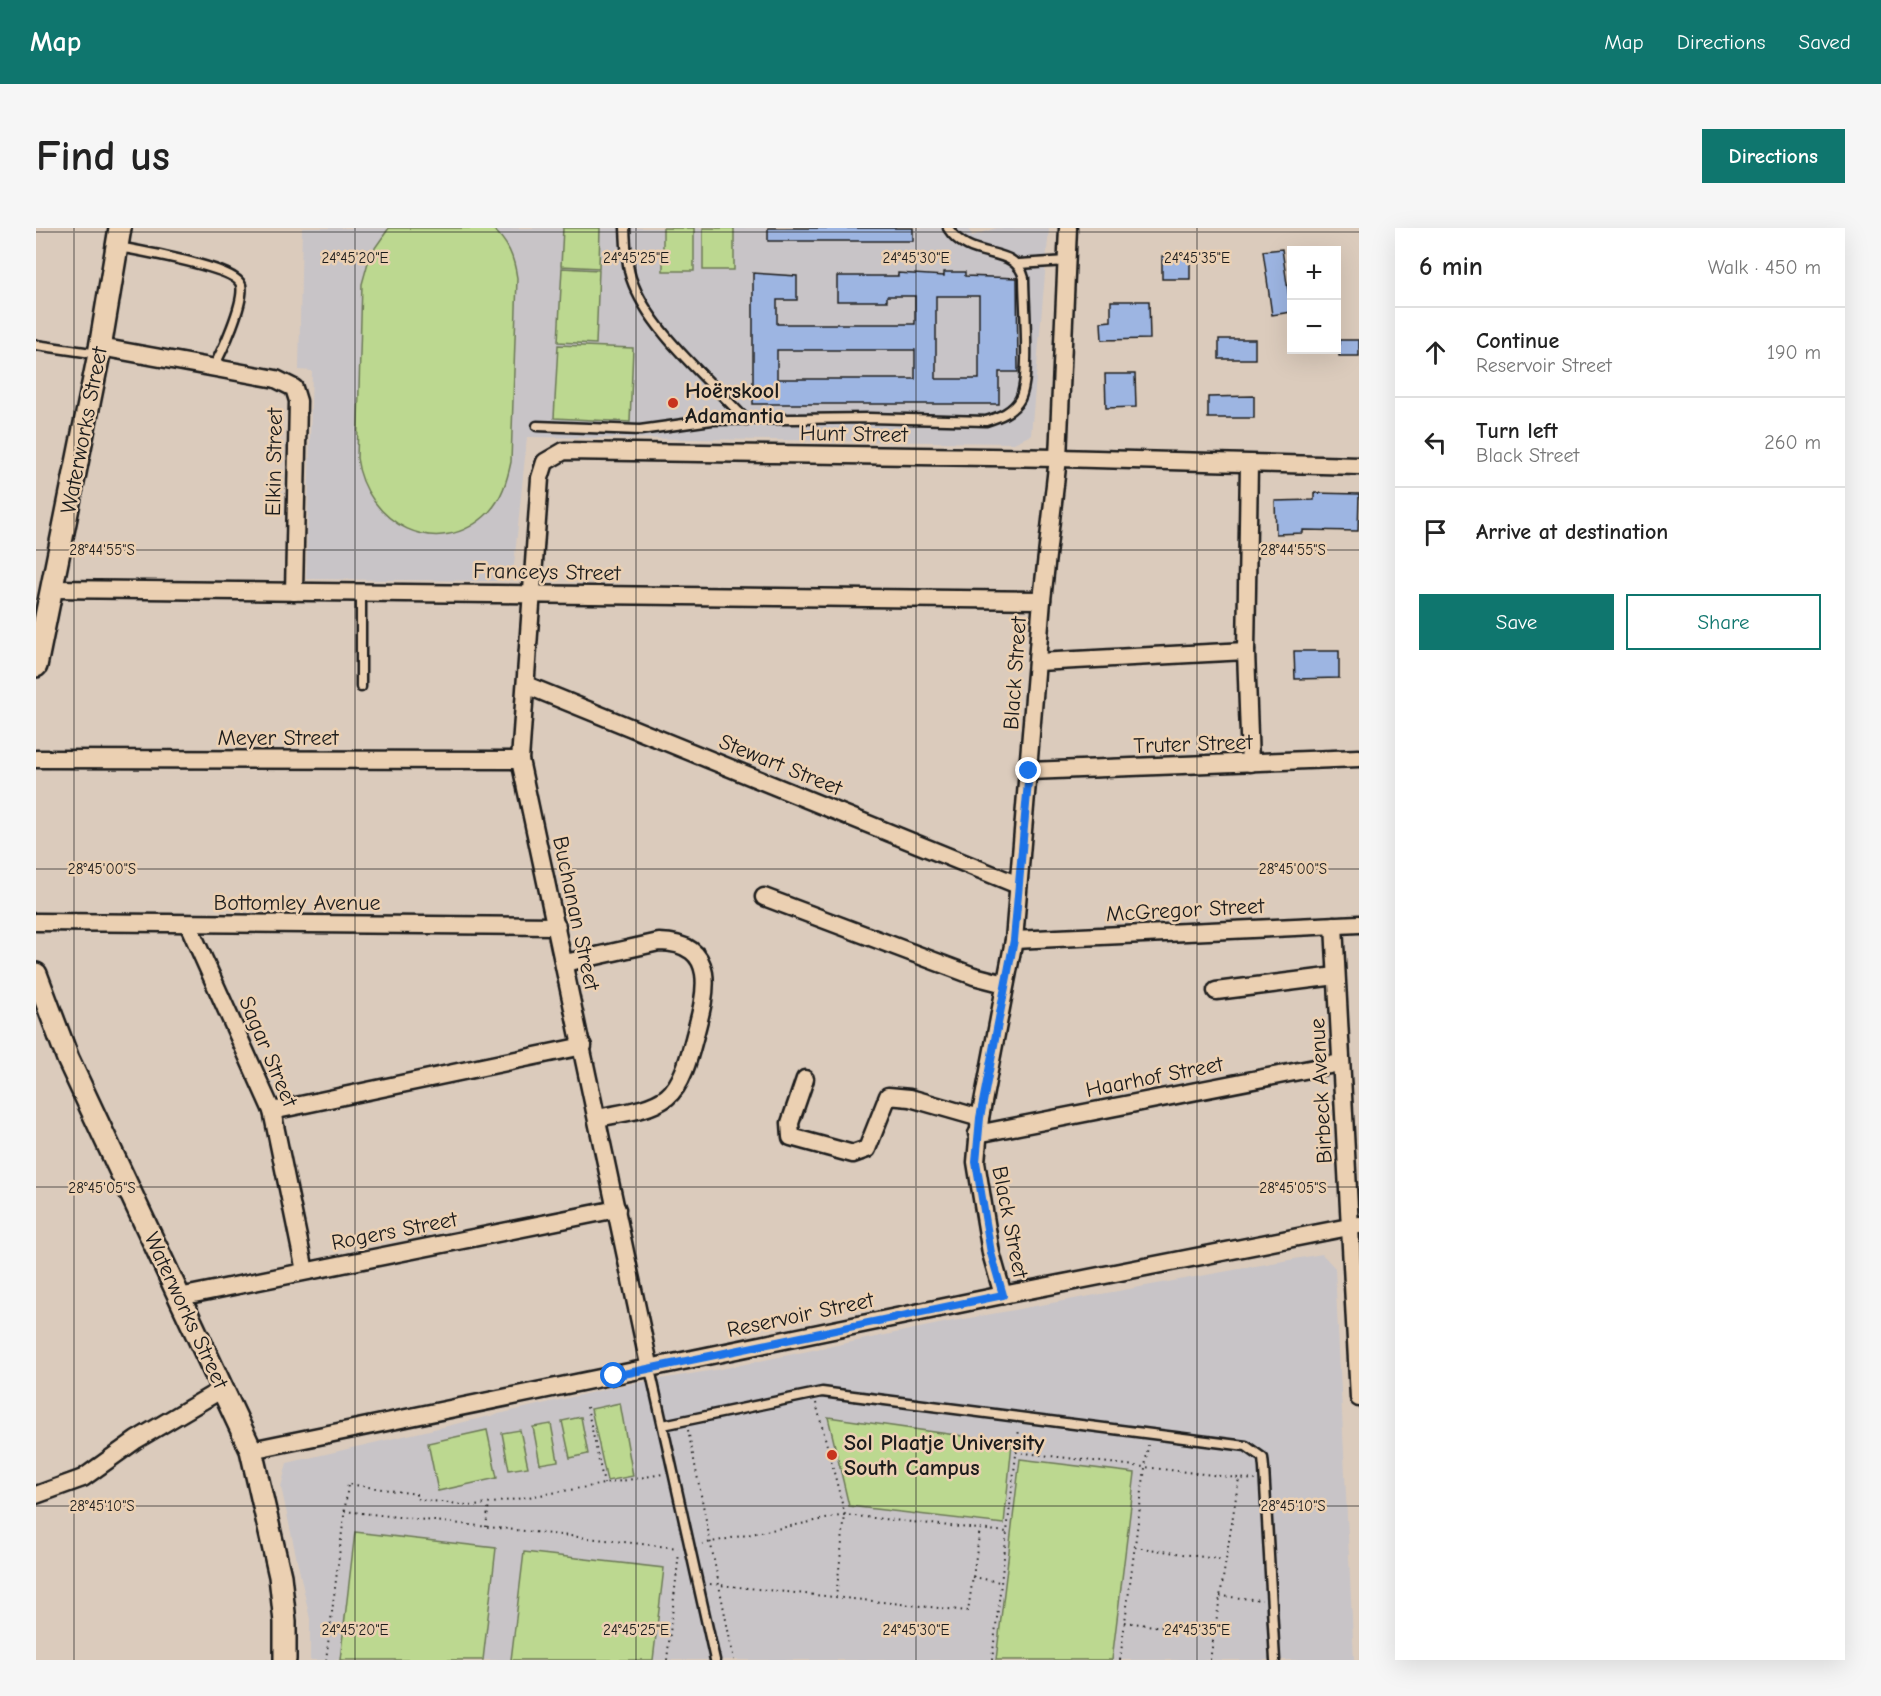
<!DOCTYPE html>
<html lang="en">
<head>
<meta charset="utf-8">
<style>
  body { margin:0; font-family:"Comic Neue",sans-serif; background:#f6f6f6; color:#222 }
  .controls { position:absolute; right:18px; top:18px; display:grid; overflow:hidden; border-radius:0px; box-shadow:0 6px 24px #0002 }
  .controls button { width:54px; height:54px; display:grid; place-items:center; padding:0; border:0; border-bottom:2px solid #e0e0e0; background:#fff; color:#222; font:30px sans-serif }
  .stop { position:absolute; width:18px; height:18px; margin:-14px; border:4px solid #1a73e8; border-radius:50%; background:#fff }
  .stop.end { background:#1a73e8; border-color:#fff; box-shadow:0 2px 6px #0008 }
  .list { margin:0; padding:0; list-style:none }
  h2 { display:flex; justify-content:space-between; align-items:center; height:78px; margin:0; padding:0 24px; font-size:26px }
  h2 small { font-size:20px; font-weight:400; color:#767676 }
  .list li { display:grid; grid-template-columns:39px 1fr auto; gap:18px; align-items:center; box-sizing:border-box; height:90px; padding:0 24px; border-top:2px solid #e0e0e0 }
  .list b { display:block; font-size:22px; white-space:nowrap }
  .list p { margin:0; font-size:20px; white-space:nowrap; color:#767676 }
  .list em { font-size:20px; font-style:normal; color:#767676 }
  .actions { display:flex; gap:12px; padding:18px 24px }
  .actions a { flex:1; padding:14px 0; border:2px solid #0f766e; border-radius:0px; text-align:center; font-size:21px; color:#0f766e }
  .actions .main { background:#0f766e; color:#fff }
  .icon { flex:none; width:33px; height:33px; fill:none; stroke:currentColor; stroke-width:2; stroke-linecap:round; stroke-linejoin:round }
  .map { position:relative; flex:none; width:1323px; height:1432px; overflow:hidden; border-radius:0px }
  header { display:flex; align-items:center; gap:36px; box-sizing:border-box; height:84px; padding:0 30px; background:#0f766e; color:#fff }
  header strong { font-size:28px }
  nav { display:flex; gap:33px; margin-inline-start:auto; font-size:21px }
  .intro { display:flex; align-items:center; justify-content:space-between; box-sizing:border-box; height:144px; padding:0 36px }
  h1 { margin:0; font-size:42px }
  .button { padding:15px 27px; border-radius:0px; background:#0f766e; color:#fff; font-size:21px; font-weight:700 }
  main { display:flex; gap:36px; padding:0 36px }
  aside { flex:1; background:#fff; border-radius:0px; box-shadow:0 6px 24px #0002 }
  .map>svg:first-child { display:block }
  .built { fill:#c8c4c7 }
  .green { fill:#bcd890; stroke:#6c7a56; stroke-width:1.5 }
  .building { fill:#9db5e2; stroke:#1c1c1c; stroke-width:1.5; fill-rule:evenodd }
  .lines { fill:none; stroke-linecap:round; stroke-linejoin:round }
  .service-casing { stroke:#1c1c1c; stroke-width:13 }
  .minor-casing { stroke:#1c1c1c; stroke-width:21 }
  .tertiary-casing { stroke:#1c1c1c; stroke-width:26 }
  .path { stroke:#1c1c1c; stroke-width:2; stroke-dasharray:1.5 4.5; stroke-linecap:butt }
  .service { stroke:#ebd0b2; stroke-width:8 }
  .minor { stroke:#ebd0b2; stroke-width:16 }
  .tertiary { stroke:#ebd0b2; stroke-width:21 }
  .route { stroke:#1a73e8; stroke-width:8 }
  .ticks { fill:none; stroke:#1c1c1c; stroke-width:1.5; stroke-opacity:0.45 }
  .poi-dot { fill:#c8321e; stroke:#ebd0b2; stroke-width:2 }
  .labels { text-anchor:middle; stroke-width:5; stroke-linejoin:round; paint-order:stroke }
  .poi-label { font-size:22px; font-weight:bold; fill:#1c1c1c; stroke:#ebd0b2; text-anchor:start }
  .street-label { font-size:22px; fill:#1c1c1c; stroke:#ebd0b2 }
  .ticks-label { font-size:15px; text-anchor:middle; fill:#1c1c1c; stroke:#ebd0b2; stroke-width:5; stroke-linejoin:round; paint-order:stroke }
</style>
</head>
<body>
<header>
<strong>Map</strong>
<nav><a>Map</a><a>Directions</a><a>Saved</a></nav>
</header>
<div class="intro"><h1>Find us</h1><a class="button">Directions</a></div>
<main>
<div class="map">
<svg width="1323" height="1432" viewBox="0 0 1323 1432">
  <rect width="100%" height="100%" fill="#dbcbbc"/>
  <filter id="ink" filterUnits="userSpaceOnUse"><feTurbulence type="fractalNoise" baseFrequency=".0167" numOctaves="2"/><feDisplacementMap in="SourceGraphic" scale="12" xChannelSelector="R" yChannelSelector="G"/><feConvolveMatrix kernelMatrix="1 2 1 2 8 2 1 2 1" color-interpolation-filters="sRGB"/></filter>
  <g filter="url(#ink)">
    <g class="built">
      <polygon points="266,0 932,0 936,8 960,0 1013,0 995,207 978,215 491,209 478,337 461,353 270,351 276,143 263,142"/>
      <polygon points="1286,1026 1299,1040 1318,1432 274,1432 274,1391 245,1259 251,1235 588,1157 685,1141 917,1093"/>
    </g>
    <g class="green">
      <path d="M353,0H456C472,14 478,29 481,50L475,234C471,253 466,270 453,284C402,335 330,296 321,230L326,56L334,27Z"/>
      <polygon points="527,0 564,0 563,40 525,38"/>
      <rect x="627" y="0" width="31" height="43"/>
      <rect x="667" y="0" width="31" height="42"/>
      <polygon points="526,40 563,42 560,116 522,114"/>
      <polygon points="522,117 597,120 594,194 518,190"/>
      <polygon points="584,1175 597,1248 571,1253 555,1181"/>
      <polygon points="545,1189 552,1226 534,1230 526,1193"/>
      <polygon points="792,1189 976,1215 968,1296 813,1278"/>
      <polygon points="515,1196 522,1233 504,1236 497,1199"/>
      <polygon points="451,1202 461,1250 402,1263 392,1215"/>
      <polygon points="484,1202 492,1239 473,1242 466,1205"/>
      <polygon points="984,1231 1099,1245 1076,1432 960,1432"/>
      <polygon points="319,1304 460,1320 447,1432 304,1432"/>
      <polygon points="488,1324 628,1340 617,1432 475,1432"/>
    </g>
    <g class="building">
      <rect x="732" y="0" width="145" height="13"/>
      <polygon points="1246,21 1255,84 1236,87 1227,23"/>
      <rect x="1126" y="28" width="28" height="23"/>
      <path d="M908,44H929V48L981,50L982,144H963V176H717V45L761,48V72H741V96H879V68H851V73H801V48H862V45L908,48ZM900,68H943V151H900ZM741,122H879V151H741Z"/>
      <polygon points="1075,73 1113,73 1114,111 1066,112 1065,94 1075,93"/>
      <rect x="1183" y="111" width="36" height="20"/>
      <rect x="1303" y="112" width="20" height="16"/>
      <polygon points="1069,146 1099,146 1100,179 1070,180"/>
      <polygon points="1218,168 1218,190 1172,190 1172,169"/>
      <polygon points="1278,265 1323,266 1322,303 1267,302 1267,305 1240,306 1239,273 1278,272"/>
      <polygon points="1258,423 1303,423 1303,450 1259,451"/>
    </g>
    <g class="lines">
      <g class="service-casing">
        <g id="service">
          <path d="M589,0C590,16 590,35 595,50C613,103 672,150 710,192"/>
          <path d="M83,19C102,23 200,39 205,57C209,74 186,124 177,140"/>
          <polyline points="983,36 1031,33"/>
          <polyline points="0,117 63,126"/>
          <path d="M501,198L604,202L676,192L833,190L950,193C963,189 977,184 984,171C995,148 988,78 988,50C979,15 934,35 912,0"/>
          <polyline points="325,459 325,364"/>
          <polyline points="614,1141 679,1432"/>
          <polyline points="627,1197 786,1164 1210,1218 1227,1230 1228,1240 1239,1432"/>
        </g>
      </g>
      <g class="minor-casing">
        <g id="minor">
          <polyline points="64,119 240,151 258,160 262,173 258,364"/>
          <polyline points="1213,236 1210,423 1214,535"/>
          <polyline points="15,361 1006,372"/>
          <polyline points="1002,434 1210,423"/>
          <polyline points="490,457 982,657"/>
          <polyline points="0,531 484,532"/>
          <polyline points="993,543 1323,530"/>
          <polyline points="728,669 938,748 969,756"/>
          <polyline points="0,694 521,698"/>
          <polyline points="152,696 236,883 269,1043"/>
          <polyline points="1298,697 1323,1170"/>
          <polyline points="978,712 1323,696"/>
          <path d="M529,735L623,714C684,715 670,766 659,807C654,826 647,856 631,869C613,883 583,885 562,890"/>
          <polyline points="1180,763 1300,748"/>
          <polyline points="769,851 754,895 755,909 817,926 831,921 852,868 874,870 944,890"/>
          <polyline points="236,883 547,818"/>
          <polyline points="941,906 1304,835"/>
          <polyline points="967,1067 955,1025 940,934 944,890 978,712 1006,372 1022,230 1032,0"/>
          <polyline points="143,1069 581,981"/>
          <polyline points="614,1141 484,532 504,250 509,234 528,223 1022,230 1323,238"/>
          <polyline points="215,1222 967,1067 1323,997"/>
          <polyline points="0,1267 47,1250 100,1212 188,1160"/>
        </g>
      </g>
      <g class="tertiary-casing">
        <g id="tertiary">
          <polyline points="0,438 63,126 84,0"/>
          <polyline points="0,746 32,831 215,1222 244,1348 249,1394 249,1432"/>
        </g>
      </g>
      <g class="path">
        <polyline points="780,1175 809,1287 800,1369"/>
        <polyline points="551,1179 568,1256"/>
        <polyline points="652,1202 698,1432"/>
        <polyline points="980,1224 1219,1252"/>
        <polyline points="308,1283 642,1320"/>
        <polyline points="450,1299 453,1275"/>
        <polyline points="666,1316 809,1287 971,1304"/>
        <polyline points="1099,1319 1188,1332"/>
        <polyline points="937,1349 964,1354"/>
        <polyline points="674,1356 932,1383 944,1301"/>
        <polyline points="1184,1368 1226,1372"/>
        <polyline points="1089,1394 1178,1406"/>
        <polyline points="290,1432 312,1256 380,1266 380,1271 439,1278 627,1246"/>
        <polyline points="631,1432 643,1325"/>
        <polyline points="956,1432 983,1201"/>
        <polyline points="1084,1432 1112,1217"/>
        <polyline points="1174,1432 1203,1250"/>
      </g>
      <use href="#service" class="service"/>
      <use href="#minor" class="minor"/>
      <use href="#tertiary" class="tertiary"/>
    </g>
  </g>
  <g class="lines" filter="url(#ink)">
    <polyline class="route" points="578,1148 967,1067 955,1025 940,934 944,890 978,712 993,543"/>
  </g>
  <path class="ticks" d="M38,0V1432M319,0V1432M600,0V1432M880,0V1432M1161,0V1432M0,4H1323M0,322H1323M0,641H1323M0,959H1323M0,1278H1323"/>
  <g class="poi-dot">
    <circle cx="637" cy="175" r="6"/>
    <circle cx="796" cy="1227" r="6"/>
  </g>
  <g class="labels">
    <g class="poi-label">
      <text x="649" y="170">Hoërskool<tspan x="649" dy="25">Adamantia</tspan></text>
      <text x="808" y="1222">Sol Plaatje University<tspan x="808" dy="25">South Campus</tspan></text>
    </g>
    <g class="street-label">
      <text transform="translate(47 202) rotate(-79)" y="8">Waterworks Street</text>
      <text transform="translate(818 205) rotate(1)" y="8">Hunt Street</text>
      <text transform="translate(237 234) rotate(-89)" y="8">Elkin Street</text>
      <text transform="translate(511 343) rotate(1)" y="8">Franceys Street</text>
      <text transform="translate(978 445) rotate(-86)" y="8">Black Street</text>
      <text x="242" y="517">Meyer Street</text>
      <text transform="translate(1157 515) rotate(-2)" y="8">Truter Street</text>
      <text transform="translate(745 536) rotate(22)" y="8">Stewart Street</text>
      <text x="261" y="682">Bottomley Avenue</text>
      <text transform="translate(1149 681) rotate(-3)" y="8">McGregor Street</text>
      <text transform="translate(541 685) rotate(78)" y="8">Buchanan Street</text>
      <text transform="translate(233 823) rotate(67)" y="8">Sagar Street</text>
      <text transform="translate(1118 848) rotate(-11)" y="8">Haarhof Street</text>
      <text transform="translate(1284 863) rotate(-93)" y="8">Birbeck Avenue</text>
      <text transform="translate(975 994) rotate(79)" y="8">Black Street</text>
      <text transform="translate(358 1002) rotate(-11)" y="8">Rogers Street</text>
      <text transform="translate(151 1082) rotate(65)" y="8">Waterworks Street</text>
      <text transform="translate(764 1086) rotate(-12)" y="8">Reservoir Street</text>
    </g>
  </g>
  <g class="ticks-label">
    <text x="319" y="35">24°45'20"E</text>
    <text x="600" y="35">24°45'25"E</text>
    <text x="880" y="35">24°45'30"E</text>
    <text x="1161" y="35">24°45'35"E</text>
    <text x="66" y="327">28°44'55"S</text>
    <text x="1257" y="327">28°44'55"S</text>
    <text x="66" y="646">28°45'00"S</text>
    <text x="1257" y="646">28°45'00"S</text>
    <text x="66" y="965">28°45'05"S</text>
    <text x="1257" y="965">28°45'05"S</text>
    <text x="66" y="1283">28°45'10"S</text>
    <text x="1257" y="1283">28°45'10"S</text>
    <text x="319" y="1407">24°45'20"E</text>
    <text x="600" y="1407">24°45'25"E</text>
    <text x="880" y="1407">24°45'30"E</text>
    <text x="1161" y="1407">24°45'35"E</text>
  </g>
</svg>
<div class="controls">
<button>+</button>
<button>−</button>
</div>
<div class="stop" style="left:578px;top:1148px"></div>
<div class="stop end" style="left:993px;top:543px"></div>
</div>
<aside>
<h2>6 min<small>Walk · 450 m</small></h2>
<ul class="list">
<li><svg class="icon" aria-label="ahead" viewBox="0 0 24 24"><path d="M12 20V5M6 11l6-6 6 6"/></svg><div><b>Continue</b><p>Reservoir Street</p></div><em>190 m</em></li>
<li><svg class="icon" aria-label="left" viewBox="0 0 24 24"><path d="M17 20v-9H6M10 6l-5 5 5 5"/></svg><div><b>Turn left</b><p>Black Street</p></div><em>260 m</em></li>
<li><svg class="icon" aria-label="arrive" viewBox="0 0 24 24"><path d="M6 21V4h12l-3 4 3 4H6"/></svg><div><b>Arrive at destination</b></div></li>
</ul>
<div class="actions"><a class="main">Save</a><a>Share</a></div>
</aside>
</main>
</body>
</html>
